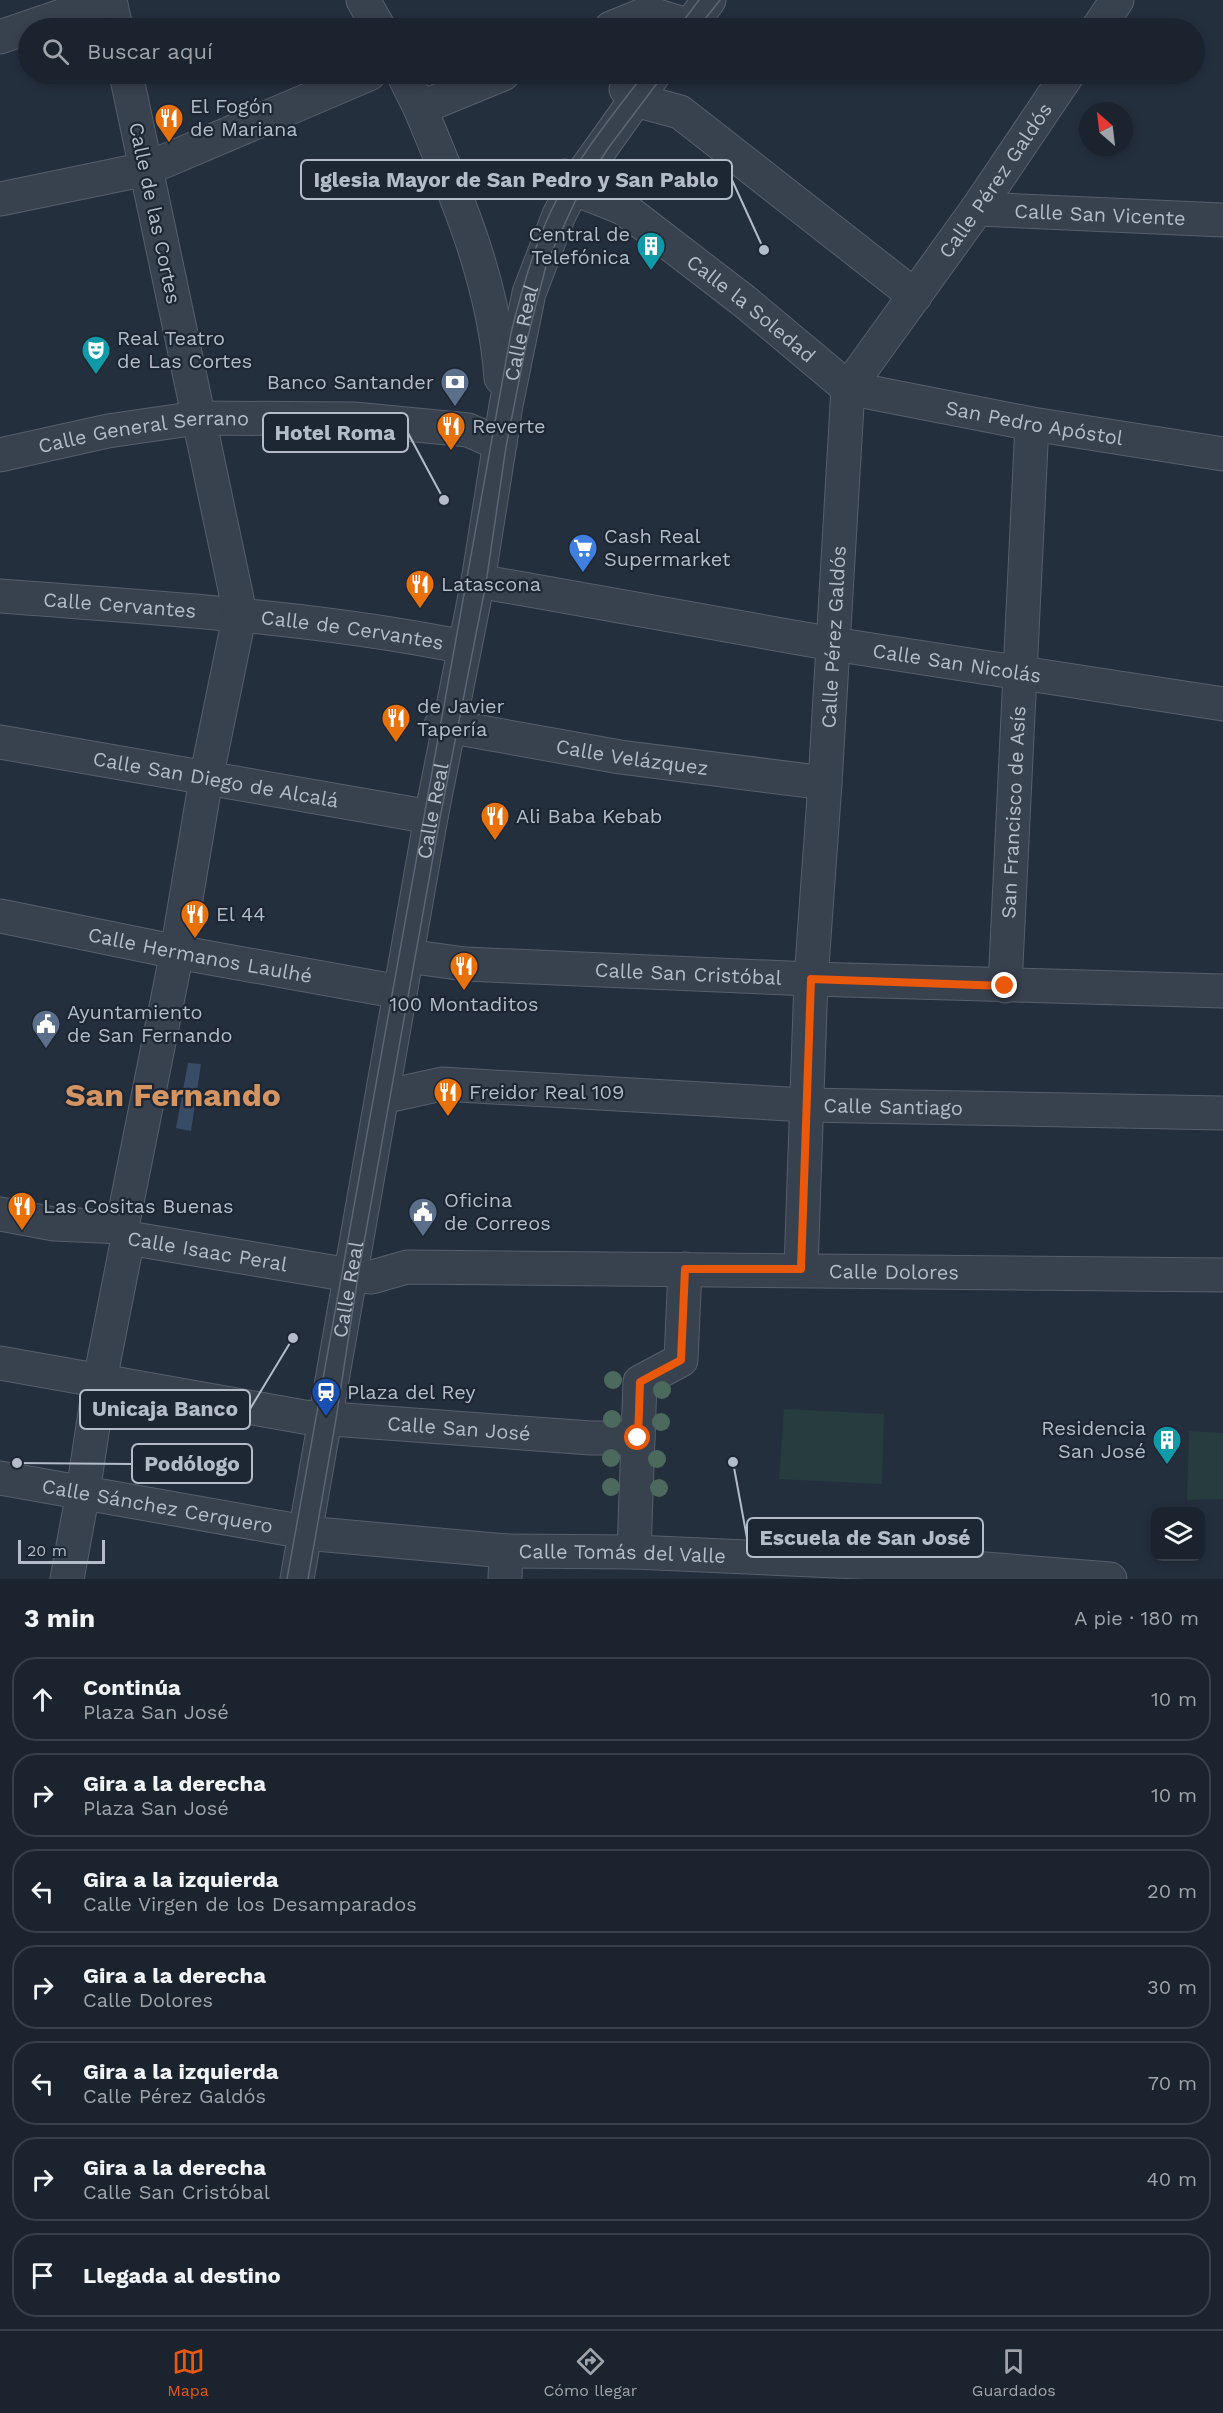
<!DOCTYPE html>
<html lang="es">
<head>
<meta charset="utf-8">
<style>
  body { margin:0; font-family:"Work Sans",sans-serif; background:#242b36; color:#f1f3f6 }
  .controls { position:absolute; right:18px; bottom:18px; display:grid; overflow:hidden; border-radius:12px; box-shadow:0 3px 9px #0003 }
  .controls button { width:54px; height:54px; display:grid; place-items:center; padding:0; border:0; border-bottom:2px solid #39404a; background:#1b232e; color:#f1f3f6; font:30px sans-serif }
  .compass { position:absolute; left:1079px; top:102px; width:54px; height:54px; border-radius:50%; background:#1b232e; box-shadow:0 3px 9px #0003; rotate:332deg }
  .scale { position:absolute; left:18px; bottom:15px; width:87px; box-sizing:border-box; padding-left:6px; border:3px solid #b4bcc9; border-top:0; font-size:16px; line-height:21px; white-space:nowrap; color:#b4bcc9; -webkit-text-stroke:4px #1d2633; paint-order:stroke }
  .stop { position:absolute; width:18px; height:18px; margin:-14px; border:4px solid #ea580c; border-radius:50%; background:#fff }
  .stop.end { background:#ea580c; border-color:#fff; box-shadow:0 2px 6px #0008 }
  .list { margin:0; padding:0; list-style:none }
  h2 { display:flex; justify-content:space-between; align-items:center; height:78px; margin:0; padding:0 24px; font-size:26px }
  h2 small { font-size:20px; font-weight:400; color:#a0a4aa }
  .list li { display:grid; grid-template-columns:39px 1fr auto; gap:18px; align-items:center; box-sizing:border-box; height:84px; margin:0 12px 12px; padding:0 12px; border:2px solid #39404a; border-radius:24px }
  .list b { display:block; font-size:22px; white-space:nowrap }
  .list p { margin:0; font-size:20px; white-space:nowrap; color:#a0a4aa }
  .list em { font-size:20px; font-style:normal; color:#a0a4aa }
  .icon { flex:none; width:33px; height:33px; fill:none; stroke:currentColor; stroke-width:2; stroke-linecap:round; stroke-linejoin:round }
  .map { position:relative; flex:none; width:1223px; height:1579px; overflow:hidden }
  .search { position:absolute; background:#1b232e; box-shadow:0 3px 9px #0003; left:18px; right:18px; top:18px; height:66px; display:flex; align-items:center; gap:15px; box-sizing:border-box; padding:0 21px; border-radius:33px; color:#a0a4aa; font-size:22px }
  .sheet { height:750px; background:#1b232e }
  nav { display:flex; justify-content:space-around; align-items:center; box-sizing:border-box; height:84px; border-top:2px solid #39404a; background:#1b232e; font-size:16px; color:#a0a4aa }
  nav a { display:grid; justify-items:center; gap:3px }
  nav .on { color:#ea580c }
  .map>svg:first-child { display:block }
  .green { fill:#263c3f }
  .water { fill:#394c67 }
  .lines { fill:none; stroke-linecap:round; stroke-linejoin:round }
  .street-casing { stroke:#565f6c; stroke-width:35 }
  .street { stroke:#38414e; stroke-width:33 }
  .tram { stroke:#5a6575; stroke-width:1.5 }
  .tree { fill:#4b6a5d }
  .route { stroke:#ea580c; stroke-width:8 }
  .labels { text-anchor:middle; stroke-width:4.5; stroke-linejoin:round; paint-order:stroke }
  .poi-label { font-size:20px; fill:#b4bcc9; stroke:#1d2633; text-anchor:start }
  .street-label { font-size:20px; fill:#b4bcc9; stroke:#1d2633 }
  .town-label { font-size:32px; font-weight:bold; fill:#d59563; stroke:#1d2633 }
  .leader { fill:none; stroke:#b4bcc9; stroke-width:2 }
  .callout-dot { fill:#b4bcc9; stroke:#1d2633; stroke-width:2 }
  .callout { fill:#1d2633; stroke:#b4bcc9; stroke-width:2 }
  .callout-label { font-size:21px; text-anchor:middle; font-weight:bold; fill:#b4bcc9 }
</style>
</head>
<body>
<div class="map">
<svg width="1223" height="1579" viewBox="0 0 1223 1579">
  <rect width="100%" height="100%" fill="#242f3e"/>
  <g class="green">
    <polygon points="784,1409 884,1414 882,1484 779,1479"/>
    <polygon points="1189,1431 1223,1433 1223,1499 1187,1500"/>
  </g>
  <polygon class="water" points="188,1063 201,1064 191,1131 176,1128"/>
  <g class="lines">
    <g class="street-casing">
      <g id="street">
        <polyline points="110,0 116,28"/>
        <polyline points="363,0 379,28"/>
        <polyline points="611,28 648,13 690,26"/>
        <polyline points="688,28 709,0"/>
        <polyline points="1098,28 1117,0"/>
        <polyline points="0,37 108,0"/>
        <polyline points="403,74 420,108"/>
        <polyline points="626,89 643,102 680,112 915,296"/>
        <path id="s1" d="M564,176L580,191L623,208L744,301L848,388L1032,424L1223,454"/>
        <polyline points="0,199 146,169 369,74"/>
        <path id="s2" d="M977,209L1223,220"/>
        <path d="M501,378C494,281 457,197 420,108L503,74"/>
        <path id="s3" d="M0,455L108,431L197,418L354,419L468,430L500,444"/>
        <path id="s4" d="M478,581L833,644L1223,704"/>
        <path id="s5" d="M0,596C155,608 311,616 464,647"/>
        <path id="s6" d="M441,725L620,757L825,783"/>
        <path id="s7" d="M0,742L431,817"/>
        <path id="s8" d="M0,916L177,952L400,992"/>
        <path id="s9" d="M407,956L465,964L811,979L1223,991"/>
        <path id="s10" d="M1005,986L1032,424"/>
        <path id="s11" d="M383,1094L392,1095L442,1084L806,1105L1223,1113"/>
        <path id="s12" d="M0,1214L54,1224L122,1227L128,1238L350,1275L372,1277L407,1267L1223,1275"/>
        <polyline points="122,1227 177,952 206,779 240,613 126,74"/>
        <path id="s13" d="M801,1269L811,979L825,783L848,388L977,209L1068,74"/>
        <path id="s14" d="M0,1363L304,1417L591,1438H638"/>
        <path id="s15" d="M0,1478L316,1534L506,1551L634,1552L947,1566L1110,1579"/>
        <polyline points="634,1552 640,1382 681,1360 685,1269"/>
        <polyline points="67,1579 83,1492 100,1380 128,1238"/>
        <path id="s16" d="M297,1579L431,817L478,581L506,405L529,293L559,215L574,186L654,74"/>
        <polyline points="505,1579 506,1551"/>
      </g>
    </g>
    <use href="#street" class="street"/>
    <g class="tram">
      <polyline points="678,28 699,0"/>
      <polyline points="698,28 720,0"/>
      <path d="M287,1579L511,333C521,292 533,249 551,211C575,161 611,117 644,74"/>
      <polyline points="308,1579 336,1419 358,1276 440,818 486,583 506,447 527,340 547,262 580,191 609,147 664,74"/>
    </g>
  </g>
  <g class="tree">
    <circle cx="613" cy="1380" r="9"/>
    <circle cx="662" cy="1390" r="9"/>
    <circle cx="612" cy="1419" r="9"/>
    <circle cx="661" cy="1422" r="9"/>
    <circle cx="611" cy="1458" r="9"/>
    <circle cx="657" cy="1459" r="9"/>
    <circle cx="611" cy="1487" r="9"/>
    <circle cx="659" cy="1488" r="9"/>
  </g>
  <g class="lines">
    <polyline class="route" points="638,1438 640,1382 681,1360 685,1269 801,1269 811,979 1005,986"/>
  </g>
  <defs>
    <g id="restaurant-pin" transform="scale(1.5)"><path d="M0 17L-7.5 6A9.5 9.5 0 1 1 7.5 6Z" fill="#e8710a" stroke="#1d2633"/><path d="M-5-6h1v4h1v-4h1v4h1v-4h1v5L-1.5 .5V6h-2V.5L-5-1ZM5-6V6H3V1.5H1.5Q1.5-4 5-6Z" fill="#fff"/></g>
    <g id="building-pin" transform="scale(1.5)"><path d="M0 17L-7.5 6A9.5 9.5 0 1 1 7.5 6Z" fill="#0f9aa8" stroke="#1d2633"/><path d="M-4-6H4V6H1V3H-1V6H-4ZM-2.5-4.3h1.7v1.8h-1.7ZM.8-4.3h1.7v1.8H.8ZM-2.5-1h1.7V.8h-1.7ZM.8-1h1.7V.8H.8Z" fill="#fff"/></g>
    <g id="theatre-pin" transform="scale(1.5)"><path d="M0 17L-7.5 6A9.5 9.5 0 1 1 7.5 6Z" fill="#0f9aa8" stroke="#1d2633"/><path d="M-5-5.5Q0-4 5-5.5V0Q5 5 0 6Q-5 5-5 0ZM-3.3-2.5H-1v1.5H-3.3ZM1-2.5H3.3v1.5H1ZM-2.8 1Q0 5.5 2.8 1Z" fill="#fff"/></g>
    <g id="bank-pin" transform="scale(1.5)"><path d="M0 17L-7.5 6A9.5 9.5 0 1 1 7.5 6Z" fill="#5c6f8a" stroke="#1d2633"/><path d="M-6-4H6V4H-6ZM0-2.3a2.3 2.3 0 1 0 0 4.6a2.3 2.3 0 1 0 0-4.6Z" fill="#fff"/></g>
    <g id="supermarket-pin" transform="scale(1.5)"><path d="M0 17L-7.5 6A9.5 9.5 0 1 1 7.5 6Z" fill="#3f7fe0" stroke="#1d2633"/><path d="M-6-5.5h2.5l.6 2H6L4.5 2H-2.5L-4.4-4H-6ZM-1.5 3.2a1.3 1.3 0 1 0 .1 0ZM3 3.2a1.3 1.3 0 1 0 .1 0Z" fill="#fff"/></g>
    <g id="civic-pin" transform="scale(1.5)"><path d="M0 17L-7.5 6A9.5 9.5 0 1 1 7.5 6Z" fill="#5c6f8a" stroke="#1d2633"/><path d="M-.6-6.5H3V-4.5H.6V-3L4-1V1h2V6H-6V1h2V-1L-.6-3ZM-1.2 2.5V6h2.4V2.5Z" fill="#fff"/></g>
    <g id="station-pin" transform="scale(1.5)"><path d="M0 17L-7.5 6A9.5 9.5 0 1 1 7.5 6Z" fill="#1a4fb4" stroke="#1d2633"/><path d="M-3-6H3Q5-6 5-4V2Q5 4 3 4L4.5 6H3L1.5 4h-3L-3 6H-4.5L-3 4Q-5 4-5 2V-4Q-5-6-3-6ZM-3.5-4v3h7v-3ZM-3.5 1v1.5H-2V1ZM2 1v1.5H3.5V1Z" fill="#fff"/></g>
  </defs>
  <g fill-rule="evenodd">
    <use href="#restaurant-pin" x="169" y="118"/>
    <use href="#building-pin" x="651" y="246"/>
    <use href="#theatre-pin" x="96" y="350"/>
    <use href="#bank-pin" x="455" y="382"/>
    <use href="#restaurant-pin" x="451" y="426"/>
    <use href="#supermarket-pin" x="583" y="548"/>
    <use href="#restaurant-pin" x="420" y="584"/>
    <use href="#restaurant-pin" x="396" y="718"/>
    <use href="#restaurant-pin" x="495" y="816"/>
    <use href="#restaurant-pin" x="195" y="914"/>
    <use href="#restaurant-pin" x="464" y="966"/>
    <use href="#civic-pin" x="46" y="1024"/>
    <use href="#restaurant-pin" x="448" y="1092"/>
    <use href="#restaurant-pin" x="22" y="1206"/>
    <use href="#civic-pin" x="423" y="1212"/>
    <use href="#station-pin" x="326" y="1392"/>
    <use href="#building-pin" x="1167" y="1440"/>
  </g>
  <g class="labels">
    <g class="poi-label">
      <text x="190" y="113">El Fogón<tspan x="190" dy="23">de Mariana</tspan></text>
      <text x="630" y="241" text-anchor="end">Central de<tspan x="630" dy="23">Telefónica</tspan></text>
      <text x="117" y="345">Real Teatro<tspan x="117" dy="23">de Las Cortes</tspan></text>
      <text x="434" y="389" text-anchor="end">Banco Santander</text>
      <text x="472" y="433">Reverte</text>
      <text x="604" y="543">Cash Real<tspan x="604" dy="23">Supermarket</tspan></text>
      <text x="441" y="591">Latascona</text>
      <text x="417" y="713">de Javier<tspan x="417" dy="23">Tapería</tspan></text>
      <text x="516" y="823">Ali Baba Kebab</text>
      <text x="216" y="921">El 44</text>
      <text x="464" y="1011" text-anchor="middle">100 Montaditos</text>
      <text x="67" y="1019">Ayuntamiento<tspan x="67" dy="23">de San Fernando</tspan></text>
      <text x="469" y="1099">Freidor Real 109</text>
      <text x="444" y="1207">Oficina<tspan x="444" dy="23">de Correos</tspan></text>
      <text x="43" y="1213">Las Cositas Buenas</text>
      <text x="347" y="1399">Plaza del Rey</text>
      <text x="1146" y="1435" text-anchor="end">Residencia<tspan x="1146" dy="23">San José</tspan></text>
    </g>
    <g class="street-label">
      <text dy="7" stroke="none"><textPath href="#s13" startOffset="1137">Calle Pérez Galdós</textPath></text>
      <text transform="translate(155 213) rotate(78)" y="7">Calle de las Cortes</text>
      <text dy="7" stroke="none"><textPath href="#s2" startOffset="123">Calle San Vicente</textPath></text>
      <text dy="7" stroke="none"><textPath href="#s1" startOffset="231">Calle la Soledad</textPath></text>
      <text dy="7" stroke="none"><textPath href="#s16" startOffset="1266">Calle Real</textPath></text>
      <text dy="7" stroke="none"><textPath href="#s1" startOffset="546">San Pedro Apóstol</textPath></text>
      <text dy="7" stroke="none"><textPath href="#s3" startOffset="146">Calle General Serrano</textPath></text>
      <text dy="7" stroke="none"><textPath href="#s5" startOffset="120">Calle Cervantes</textPath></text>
      <text dy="7" stroke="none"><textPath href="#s5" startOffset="354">Calle de Cervantes</textPath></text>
      <text dy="7" stroke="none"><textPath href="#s13" startOffset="633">Calle Pérez Galdós</textPath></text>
      <text dy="7" stroke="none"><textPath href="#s4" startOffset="486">Calle San Nicolás</textPath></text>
      <text dy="7" stroke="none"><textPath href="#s6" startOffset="194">Calle Velázquez</textPath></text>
      <text dy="7" stroke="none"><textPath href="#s7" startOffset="219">Calle San Diego de Alcalá</textPath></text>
      <text dy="7" stroke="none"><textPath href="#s16" startOffset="780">Calle Real</textPath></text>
      <text dy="7" stroke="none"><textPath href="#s10" startOffset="174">San Francisco de Asís</textPath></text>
      <text dy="7" stroke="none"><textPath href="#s8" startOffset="204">Calle Hermanos Laulhé</textPath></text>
      <text dy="7" stroke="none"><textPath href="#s9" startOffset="282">Calle San Cristóbal</textPath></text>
      <text dy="7" stroke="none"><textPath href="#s11" startOffset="512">Calle Santiago</textPath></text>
      <text dy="7" stroke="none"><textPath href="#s12" startOffset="216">Calle Isaac Peral</textPath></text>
      <text dy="7" stroke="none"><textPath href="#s12" startOffset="906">Calle Dolores</textPath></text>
      <text dy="7" stroke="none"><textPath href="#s16" startOffset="294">Calle Real</textPath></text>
      <text dy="7" stroke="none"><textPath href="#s14" startOffset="464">Calle San José</textPath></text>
      <text dy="7" stroke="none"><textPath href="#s15" startOffset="160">Calle Sánchez Cerquero</textPath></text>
      <text dy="7" stroke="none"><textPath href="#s15" startOffset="628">Calle Tomás del Valle</textPath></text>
    </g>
    <g class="town-label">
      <text x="173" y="1106">San Fernando</text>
    </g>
  </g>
  <path class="leader" d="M764 250L732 180M444 500L408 433M293 1338L250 1409M17 1463L132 1464M733 1462L747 1538"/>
  <g class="callout-dot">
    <circle cx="764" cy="250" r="6"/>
    <circle cx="444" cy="500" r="6"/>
    <circle cx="293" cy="1338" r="6"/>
    <circle cx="17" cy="1463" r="6"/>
    <circle cx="733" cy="1462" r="6"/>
  </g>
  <g class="callout">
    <rect x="301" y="160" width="431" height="39" rx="6"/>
    <rect x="263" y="413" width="145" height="39" rx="6"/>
    <rect x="80" y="1390" width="170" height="39" rx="6"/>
    <rect x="132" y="1444" width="120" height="39" rx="6"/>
    <rect x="747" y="1518" width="236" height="39" rx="6"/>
  </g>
  <g class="callout-label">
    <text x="516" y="187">Iglesia Mayor de San Pedro y San Pablo</text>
    <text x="335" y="440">Hotel Roma</text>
    <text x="165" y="1416">Unicaja Banco</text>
    <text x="192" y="1471">Podólogo</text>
    <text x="865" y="1545">Escuela de San José</text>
  </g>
</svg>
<div class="controls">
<button><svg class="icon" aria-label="layers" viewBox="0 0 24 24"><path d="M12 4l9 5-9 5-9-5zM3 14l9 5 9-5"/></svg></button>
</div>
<svg class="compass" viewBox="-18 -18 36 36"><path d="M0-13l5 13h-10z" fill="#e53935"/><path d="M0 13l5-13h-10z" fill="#a0a4aa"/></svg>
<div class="scale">20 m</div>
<div class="stop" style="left:638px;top:1438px"></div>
<div class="stop end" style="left:1005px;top:986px"></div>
<div class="search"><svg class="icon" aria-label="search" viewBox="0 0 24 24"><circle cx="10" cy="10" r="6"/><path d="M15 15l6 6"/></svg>Buscar aquí</div>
</div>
<section class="sheet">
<h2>3 min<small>A pie · 180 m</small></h2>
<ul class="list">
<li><svg class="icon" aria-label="ahead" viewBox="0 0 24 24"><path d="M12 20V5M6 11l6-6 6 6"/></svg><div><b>Continúa</b><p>Plaza San José</p></div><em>10 m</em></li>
<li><svg class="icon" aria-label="right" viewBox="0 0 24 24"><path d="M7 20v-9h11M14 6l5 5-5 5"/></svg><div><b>Gira a la derecha</b><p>Plaza San José</p></div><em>10 m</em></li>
<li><svg class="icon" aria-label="left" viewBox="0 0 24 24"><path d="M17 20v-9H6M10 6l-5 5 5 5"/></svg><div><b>Gira a la izquierda</b><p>Calle Virgen de los Desamparados</p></div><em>20 m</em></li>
<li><svg class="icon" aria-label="right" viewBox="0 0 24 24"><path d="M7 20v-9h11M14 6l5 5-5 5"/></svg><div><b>Gira a la derecha</b><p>Calle Dolores</p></div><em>30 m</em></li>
<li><svg class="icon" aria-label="left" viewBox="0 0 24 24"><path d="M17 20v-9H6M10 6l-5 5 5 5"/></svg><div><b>Gira a la izquierda</b><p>Calle Pérez Galdós</p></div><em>70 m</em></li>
<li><svg class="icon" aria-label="right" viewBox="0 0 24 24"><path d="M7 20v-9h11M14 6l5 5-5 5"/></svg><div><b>Gira a la derecha</b><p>Calle San Cristóbal</p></div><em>40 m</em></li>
<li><svg class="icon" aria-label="arrive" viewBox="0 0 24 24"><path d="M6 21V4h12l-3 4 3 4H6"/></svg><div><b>Llegada al destino</b></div></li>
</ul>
</section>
<nav>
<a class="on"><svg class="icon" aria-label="map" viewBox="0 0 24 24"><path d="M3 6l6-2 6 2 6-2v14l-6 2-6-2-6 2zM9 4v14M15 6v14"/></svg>Mapa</a>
<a><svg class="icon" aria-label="directions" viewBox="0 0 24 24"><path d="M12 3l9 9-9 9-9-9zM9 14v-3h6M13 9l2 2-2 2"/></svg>Cómo llegar</a>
<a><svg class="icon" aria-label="saved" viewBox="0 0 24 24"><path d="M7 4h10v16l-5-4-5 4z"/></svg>Guardados</a>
</nav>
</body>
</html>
